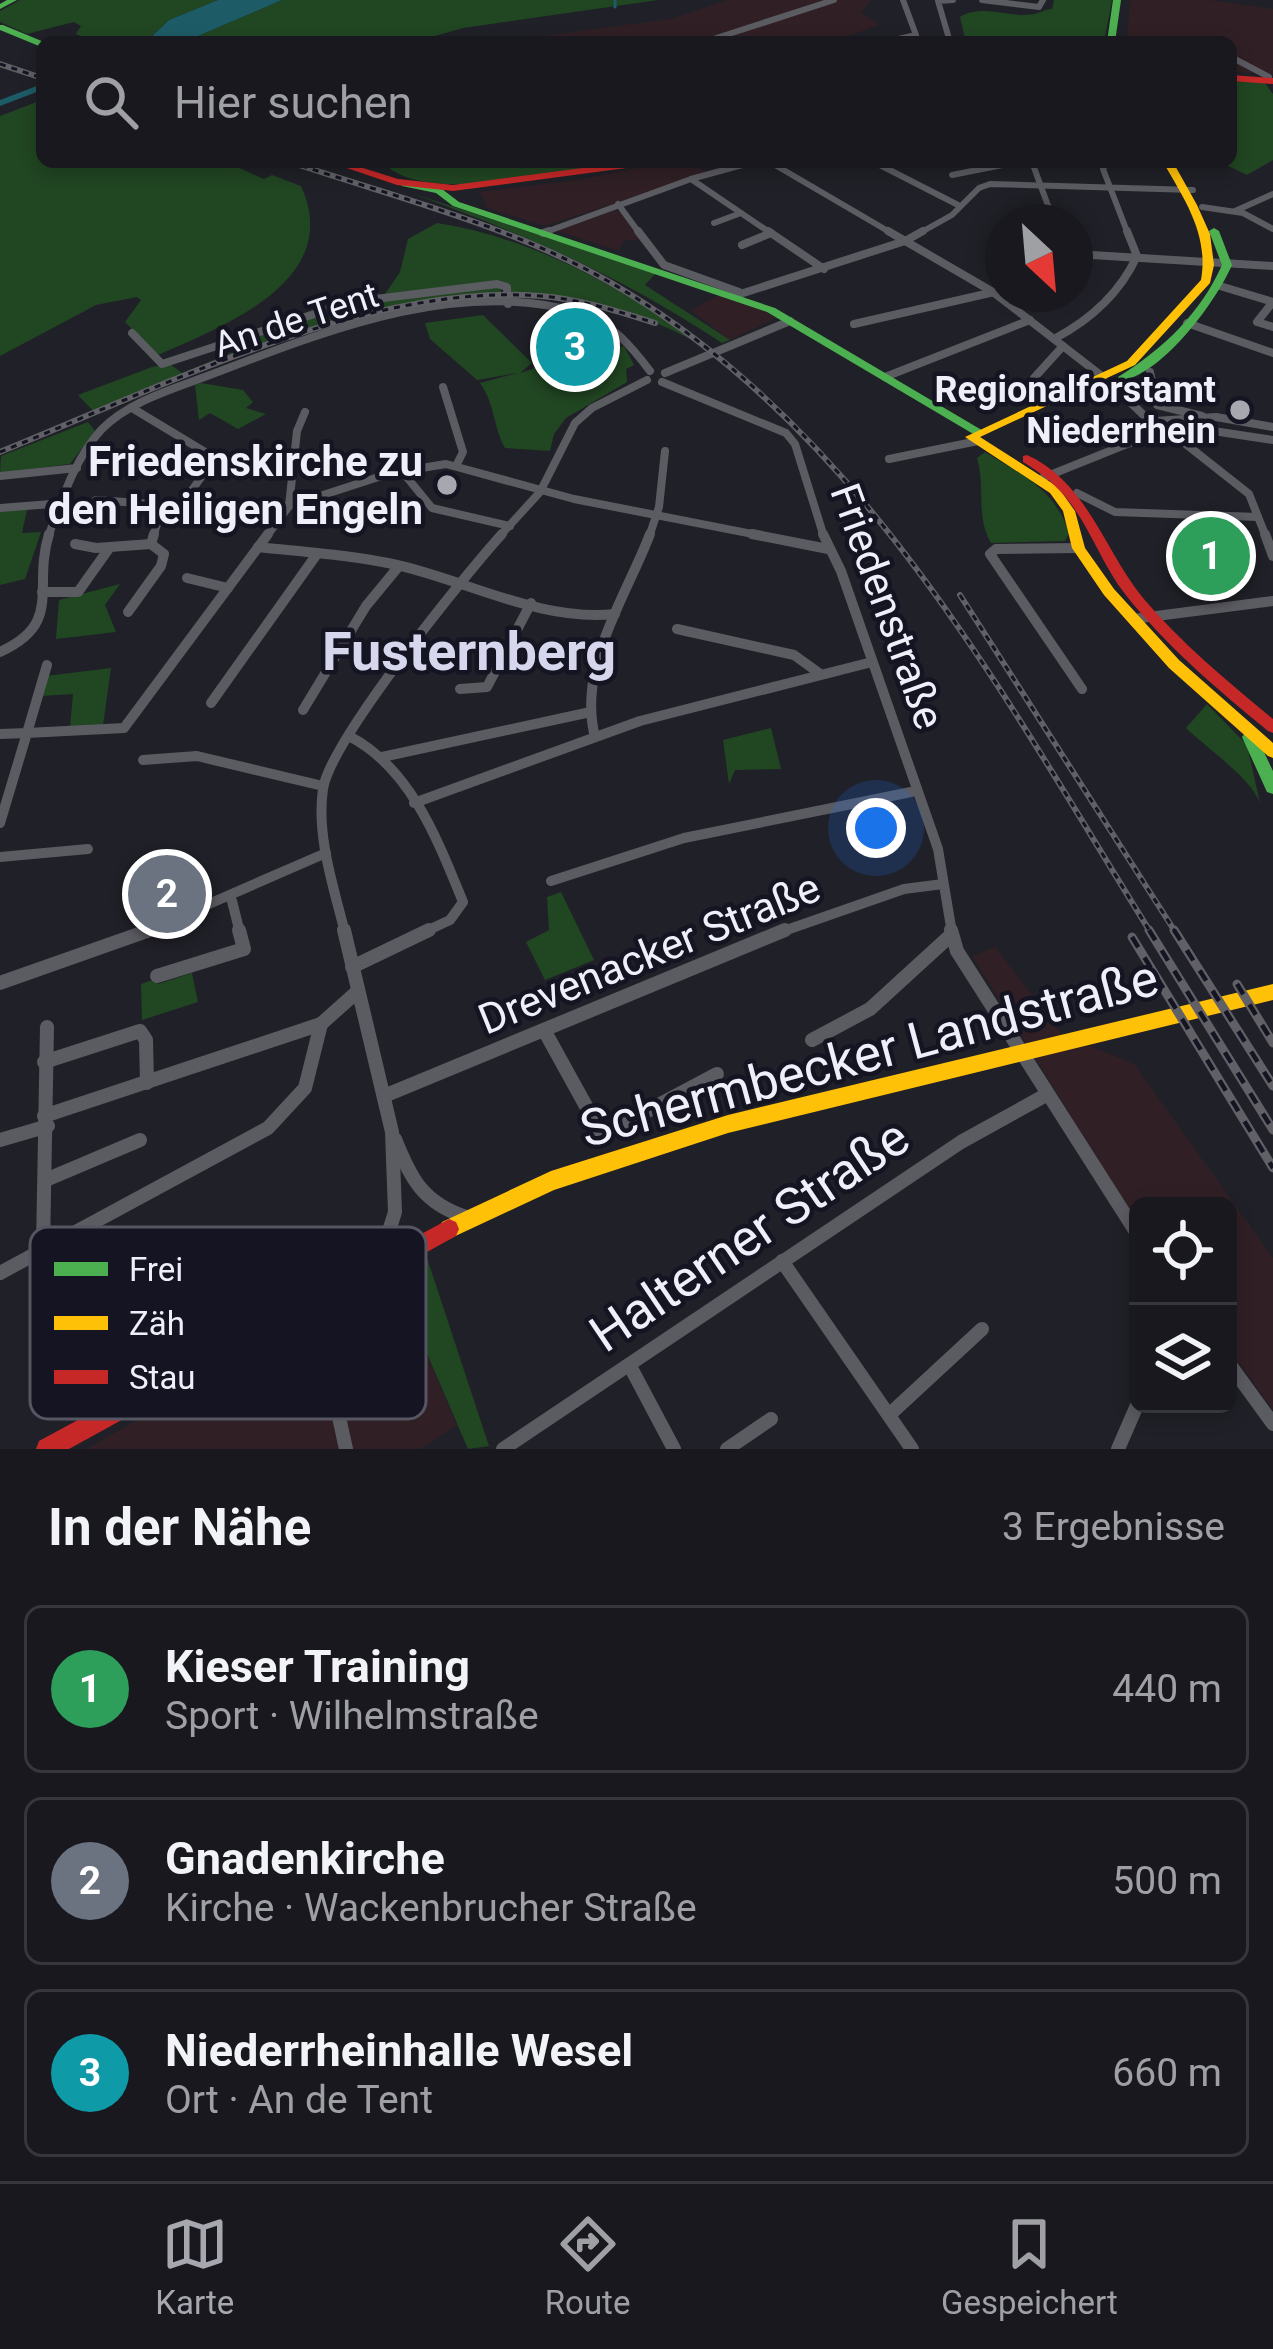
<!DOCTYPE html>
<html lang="de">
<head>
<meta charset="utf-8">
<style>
  body { margin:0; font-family:Roboto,sans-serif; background:#25252b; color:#f1f3f6 }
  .controls { position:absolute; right:36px; bottom:36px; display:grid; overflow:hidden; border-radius:18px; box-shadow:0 6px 18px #0003 }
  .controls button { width:108px; height:108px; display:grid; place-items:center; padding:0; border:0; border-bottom:3px solid #36373c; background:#18181e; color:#f1f3f6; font:60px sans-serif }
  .compass { position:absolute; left:985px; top:204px; width:108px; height:108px; border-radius:50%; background:#18181e; box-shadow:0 6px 18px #0003; rotate:154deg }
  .you { position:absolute; left:876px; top:828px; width:42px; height:42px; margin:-30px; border:9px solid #fff; border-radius:50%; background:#1a73e8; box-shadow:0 0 0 18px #1a73e833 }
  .badge { display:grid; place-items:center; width:78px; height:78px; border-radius:50%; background:#a7a7b0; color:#fff; font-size:39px; font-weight:700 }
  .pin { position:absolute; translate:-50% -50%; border:6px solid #fff; box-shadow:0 3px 12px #0006 }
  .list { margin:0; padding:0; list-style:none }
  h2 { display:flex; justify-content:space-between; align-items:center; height:156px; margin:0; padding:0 48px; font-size:51px }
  h2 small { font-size:39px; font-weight:400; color:#9fa0a4 }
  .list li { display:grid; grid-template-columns:78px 1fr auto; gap:36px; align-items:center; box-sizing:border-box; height:168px; margin:0 24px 24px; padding:0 24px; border:3px solid #36373c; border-radius:18px }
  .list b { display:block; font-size:45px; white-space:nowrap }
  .list p { margin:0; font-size:39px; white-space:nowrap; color:#9fa0a4 }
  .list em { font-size:39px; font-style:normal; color:#9fa0a4 }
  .icon { flex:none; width:66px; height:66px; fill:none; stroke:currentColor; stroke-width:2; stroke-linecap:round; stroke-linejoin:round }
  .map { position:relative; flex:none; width:1273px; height:1449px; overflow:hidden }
  .search { position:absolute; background:#18181e; box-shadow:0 6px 18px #0003; left:36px; right:36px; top:36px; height:132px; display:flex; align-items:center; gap:30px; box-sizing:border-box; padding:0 42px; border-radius:18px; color:#9fa0a4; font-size:45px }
  .sheet { height:732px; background:#18181e }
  nav { display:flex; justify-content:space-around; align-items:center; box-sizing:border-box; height:168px; border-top:3px solid #36373c; background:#18181e; font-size:33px; color:#9fa0a4 }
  nav a { display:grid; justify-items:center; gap:6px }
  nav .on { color:#a7a7b0 }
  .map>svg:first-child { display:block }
  .commercial { fill:#302025 }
  .green { fill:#214622 }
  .water { fill:#1d5c66 }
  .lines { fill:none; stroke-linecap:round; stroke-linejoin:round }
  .stream { stroke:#1d5c66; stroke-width:3 }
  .river { fill:#1d5c66; fill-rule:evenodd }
  .street-far3 { stroke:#5b5b62; stroke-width:6 }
  .street-far2 { stroke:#5b5b62; stroke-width:8 }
  .street-far1 { stroke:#5b5b62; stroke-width:10 }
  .street { stroke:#5b5b62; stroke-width:14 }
  .fast { fill:#4caf50; fill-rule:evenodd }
  .slow { fill:#ffc107; fill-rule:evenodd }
  .jam { fill:#c62828; fill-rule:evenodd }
  .rail-far1-casing { stroke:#606066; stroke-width:6 }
  .rail-casing { stroke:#606066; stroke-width:9 }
  .rail-far1 { stroke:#141422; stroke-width:3; stroke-dasharray:6; stroke-linecap:butt }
  .rail { stroke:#141422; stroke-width:4.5; stroke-dasharray:12; stroke-linecap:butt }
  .poi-dot { fill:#a7a7b0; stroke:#141422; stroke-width:4.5 }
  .labels { text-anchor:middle; stroke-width:9; stroke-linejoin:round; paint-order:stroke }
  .far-street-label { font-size:36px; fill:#efeffa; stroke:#141422 }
  .far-poi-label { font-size:36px; font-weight:bold; fill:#efeffa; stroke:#141422; text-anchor:end }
  .poi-label { font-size:42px; font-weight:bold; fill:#efeffa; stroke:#141422; text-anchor:end }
  .street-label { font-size:42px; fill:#efeffa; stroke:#141422 }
  .near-street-label { font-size:51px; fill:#efeffa; stroke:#141422 }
  .district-label { font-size:54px; font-weight:bold; fill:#d6d7ec; stroke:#141422 }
  .key { fill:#141422; stroke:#565663; stroke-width:3 }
  .key-label { font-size:33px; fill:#efeffa }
</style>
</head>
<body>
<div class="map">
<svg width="1273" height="1449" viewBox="0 0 1273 1449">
  <rect width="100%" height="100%" fill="#202028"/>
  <g class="commercial">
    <polygon points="728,0 871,0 861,12 879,25 831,42 496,42 671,19"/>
    <polygon points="1130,0 1208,0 1273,9 1273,74 1231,72 1231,42 1127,42"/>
    <polygon points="668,162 690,162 708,173 545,226 487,208 480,192 578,180"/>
    <polygon points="614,210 625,214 642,239 623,241 619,251 557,231"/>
    <polygon points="721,294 758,308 776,318 730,340 690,310"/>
    <polygon points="995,947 1063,1035 1134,1064 1273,1258 1273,1410 1228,1348 1228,1206 1138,1206 1138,1224 972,956"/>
    <polygon points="394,1277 457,1426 420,1449 86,1449"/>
  </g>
  <g class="green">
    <polygon points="20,0 218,0 169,20 146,42 81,42 85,38 76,34 81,26 74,22 27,34 0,22 0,11"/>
    <polygon points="282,0 658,0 463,28 414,42 184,42"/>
    <path d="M1054,0H1112L1104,42L965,39L960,17C984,3 1009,19 1034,14C1040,13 1045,9 1052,9Z"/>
    <polygon points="1231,81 1265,83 1273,94 1273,160 1247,175 1220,162 1231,162"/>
    <path d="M42,100V162H226L264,179L272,175L301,186C344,280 225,326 158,355L125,322L141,300L137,297L96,305L0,356V116Z"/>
    <path d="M383,162H624C572,172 420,207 383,162Z"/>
    <path d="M411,193L656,273L645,285L730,340L722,343C623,277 522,233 411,193Z"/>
    <path d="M437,223C532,237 627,290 703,346C642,311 584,298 514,294L504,282L385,294L400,272L408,239Z"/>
    <path d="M499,286L502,294C359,293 225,362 95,413L78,395L152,367L170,364L182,373L258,342L256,336L352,305Z"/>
    <path d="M483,315L532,363L520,373L558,360L570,367L624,346L634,365L626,369L627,382L566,418L554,434L550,451L505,448C493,426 495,404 480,383L517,373L477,380L430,339L425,323Z"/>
    <polygon points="201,383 243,390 253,402 246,408 266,414 238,429 210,413 199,420 195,385"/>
    <polygon points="88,422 95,431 70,464 0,473 1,456"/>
    <path d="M985,452C1022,475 1055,489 1069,533L1065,541L991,543C975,516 986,488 977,458Z"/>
    <polygon points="11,508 27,510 22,533 41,532 25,579 0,585 0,510"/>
    <polygon points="120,584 105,605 116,632 56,639 59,600"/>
    <polygon points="111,668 103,725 70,727 73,694 41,696 46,676"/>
    <path d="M1207,704L1247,745L1260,803C1251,778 1209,750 1186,728Z"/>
    <polygon points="771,728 781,769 735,770 729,784 723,740"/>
    <polygon points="561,892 594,960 545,980 526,942 549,930 547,897"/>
    <polygon points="192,973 198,1002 142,1020 141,984 156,979 158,984"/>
    <polygon points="427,1258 489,1446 468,1449 394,1277"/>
  </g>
  <polygon class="water" points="218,0 282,0 184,42 146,42 169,20"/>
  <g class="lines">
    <polyline class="stream" points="615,0 615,7"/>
    <polygon class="river" points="42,84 42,90 0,106 0,100"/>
    <g class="street-far3">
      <polyline points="982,0 1039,7 1043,0"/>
      <polyline points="704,42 834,0"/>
      <polyline points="885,42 916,35 903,0"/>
      <polyline points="950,42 938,1 953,0"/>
      <polyline points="1183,42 1192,42"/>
      <polyline points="1231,57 1269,77"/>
      <polyline points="770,162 893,234"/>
      <polyline points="874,162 960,206"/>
      <polyline points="1032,162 1054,222"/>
      <polyline points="1107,162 1103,169 1128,234"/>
      <polyline points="952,175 1018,162"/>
      <polyline points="691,179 772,234"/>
      <polyline points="618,204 640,234"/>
      <polyline points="1202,207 1243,213 1273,229"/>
      <polyline points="1235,211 1273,194"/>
      <polyline points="714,223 741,213"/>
      <polyline points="543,233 691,179 753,162"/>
      <polyline points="918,234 952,215 979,188 990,184 1193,190"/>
    </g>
    <g class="street-far2">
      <polyline points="638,231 664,265 739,292"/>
      <polyline points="768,231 824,269"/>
      <polyline points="888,231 993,292 1103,377"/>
      <polyline points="543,233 549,231"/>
      <polyline points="742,245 771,233"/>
      <polyline points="1075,254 1273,266"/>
      <polyline points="1220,286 1273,302"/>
      <polyline points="734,296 905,241 923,231"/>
      <polyline points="1272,303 1257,322 1273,327"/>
      <polyline points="1187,323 1273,353"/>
      <polyline points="854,324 1003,290"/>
      <polyline points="132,333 162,364 351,302 497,284 507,287 508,304"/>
      <path d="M1054,339C1090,320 1120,293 1137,256L1127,231"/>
      <polyline points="1150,372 1157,405 1202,416"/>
      <polyline points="665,373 790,321"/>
      <polyline points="885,377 1030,320"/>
      <polyline points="1034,378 1063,346"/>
      <polyline points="662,382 786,433 795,444 824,537"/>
      <polyline points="1110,383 1153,424"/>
      <polyline points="443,387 463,452 456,466"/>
      <polyline points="132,408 215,458 182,504"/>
      <polyline points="1155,421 1216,417 1273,427"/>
      <polyline points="1187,427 1273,440"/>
      <polyline points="1157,432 1173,434 1249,494 1266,537"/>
      <polyline points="889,459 978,441"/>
      <polyline points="401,470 432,508 510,526"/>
      <polyline points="0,476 77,468"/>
      <polyline points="1040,479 1157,432"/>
      <polyline points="1077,493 1115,512 1258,517"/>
      <polyline points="96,500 210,508 289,506 391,473 446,464 574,499 768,537"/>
      <polyline points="0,508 64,503"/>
      <path d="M48,537C61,502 75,458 101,430C130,400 177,388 215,373C328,330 460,277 581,313C611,322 632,347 650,371"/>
      <polyline points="153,537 164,502"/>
      <polyline points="266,537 289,506 297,431 305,412"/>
      <polyline points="499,537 540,492 575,423 592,408 647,380"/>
      <polyline points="649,537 659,507 665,451"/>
    </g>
    <g class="street-far1">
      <polyline points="752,534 828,549"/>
      <polyline points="823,534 841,571 938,849 952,933"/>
      <polyline points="1265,534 1273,556"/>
      <polyline points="75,544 96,548 151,544"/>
      <path d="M258,547C304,552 352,555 397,565C468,581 541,622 615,614"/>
      <polyline points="1079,548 996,549 990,554 1082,689"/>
      <polyline points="187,578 228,588"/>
      <polyline points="42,592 78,592 110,547"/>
      <polyline points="128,612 161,566 164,554 151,544 154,534"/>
      <polyline points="1133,619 1273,601"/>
      <polyline points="677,629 794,655 819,673"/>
      <path d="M0,652C64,623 32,588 49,534"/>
      <polyline points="460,689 487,687 531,603"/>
      <polyline points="211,703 317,554"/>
      <polyline points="303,710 366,606 399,566"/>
      <path d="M594,733C579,663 626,597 650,534"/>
      <polyline points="0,734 27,733 47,665"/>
      <path d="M349,736C411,768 438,841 463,902L450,920L422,933"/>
      <polyline points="382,757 586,713"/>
      <polyline points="143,760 197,756 323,786"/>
      <polyline points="414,803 640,721 872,662"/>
      <polyline points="0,823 27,733 124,728 268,534"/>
      <polyline points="0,857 88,849"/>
      <polyline points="551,881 684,838 916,791"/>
      <polyline points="232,901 240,933"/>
      <polyline points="142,933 326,853"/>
      <path d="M345,933C334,888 316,836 323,789C330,741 465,575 502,534"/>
      <polyline points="778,933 904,889 943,884"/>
    </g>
    <g class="street">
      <polyline points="344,930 392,1132 395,1212 379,1263"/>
      <polyline points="951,930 957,951 1138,1235"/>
      <polyline points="352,967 429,930"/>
      <polyline points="157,976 244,949 239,930"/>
      <polyline points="0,983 150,930"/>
      <polyline points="544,1030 602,1135 717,1074"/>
      <polyline points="812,1040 870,1009 951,935"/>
      <polyline points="44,1062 140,1031 146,1040 147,1083"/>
      <polyline points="384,1096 785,930"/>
      <polyline points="44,1116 321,1024"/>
      <path d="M395,1139C411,1179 423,1203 466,1217"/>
      <polyline points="0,1140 48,1126"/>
      <polyline points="48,1179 140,1140"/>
      <polyline points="43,1248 47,1027"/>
      <polyline points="782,1261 912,1449"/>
      <polyline points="0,1273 268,1128 305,1088 321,1024 358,991"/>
      <polyline points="314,1303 346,1449"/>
      <polyline points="1228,1362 1273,1424"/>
      <polyline points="631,1368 674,1449"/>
      <polyline points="889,1415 982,1329"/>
      <polyline points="503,1449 961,1142 1046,1095"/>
      <polyline points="727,1449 771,1419"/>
      <polyline points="1118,1449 1138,1403"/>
    </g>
    <g class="fast">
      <polygon points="7,0 17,0 0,9 0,4"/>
      <polygon points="1113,0 1121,0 1115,42 1107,42"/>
      <polygon points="0,25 3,25 44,42 42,42 42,46 39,46 0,30"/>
      <polygon points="405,181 442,189 459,202 775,308 985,432 979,436 975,435 767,312 453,206 436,193 402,186 400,184"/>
      <path d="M1214,228L1219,231L1232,265C1216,302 1160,378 1118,381V377C1163,349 1200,314 1222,265L1209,231Z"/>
      <polygon points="1250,731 1255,733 1273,771 1273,794 1267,792 1242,737 1245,733"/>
    </g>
    <g class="slow">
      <path d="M1163,162H1173L1197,205L1210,234L1214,265L1210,283L1135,365L980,437L1058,487L1075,511L1085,548L1114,589L1179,660L1273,743V758L1268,756L1169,668L1104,595L1072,548L1063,511L1050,493L965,437L1127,361L1201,280C1209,235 1185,200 1163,162Z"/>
      <polygon points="1273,984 1273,1000 728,1133 554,1190 449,1239 442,1236 439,1229 442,1222 551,1171 728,1115"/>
    </g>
    <g class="jam">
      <polygon points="1231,75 1273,78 1273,84 1231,81"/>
      <polygon points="329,162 344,162 398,179 453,185 628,162 654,162 649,165 453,191 397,185"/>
      <path d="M1027,455C1087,482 1104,550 1143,598C1181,643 1227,681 1273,719V733L1268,731C1217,689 1166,646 1125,594C1100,562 1088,520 1060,491C1049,479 1036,470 1023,462V456Z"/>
      <polygon points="449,1219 456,1222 459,1229 456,1236 69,1449 36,1449 39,1441"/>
    </g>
    <g class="rail-far1-casing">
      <g id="rail-far1">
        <polyline points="0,64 42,78"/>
        <path d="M290,162C404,200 525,229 628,293C869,441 1006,700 1151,933"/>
        <path d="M0,452C157,389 369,282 540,296C580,299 617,311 655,323"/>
        <polyline points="960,595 1176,933"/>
      </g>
    </g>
    <g class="rail-casing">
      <g id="rail">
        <polyline points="1149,930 1273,1130"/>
        <polyline points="1174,930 1273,1086"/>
        <polyline points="1132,937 1273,1168"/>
        <polyline points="1237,984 1273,1043"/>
      </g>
    </g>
    <use href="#rail-far1" class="rail-far1"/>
    <use href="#rail" class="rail"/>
  </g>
  <g class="poi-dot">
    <circle cx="1240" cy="410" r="12"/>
    <circle cx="447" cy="485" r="12"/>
  </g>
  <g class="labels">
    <g class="far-street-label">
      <text transform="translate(296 319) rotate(-18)" y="13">An de Tent</text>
    </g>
    <g class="far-poi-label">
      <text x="1216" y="402">Regionalforstamt<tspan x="1216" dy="41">Niederrhein</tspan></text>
    </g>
    <g class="poi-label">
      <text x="423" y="476">Friedenskirche zu<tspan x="423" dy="48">den Heiligen Engeln</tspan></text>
    </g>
    <g class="street-label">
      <text transform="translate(888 606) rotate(70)" y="15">Friedenstraße</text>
      <text transform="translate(649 953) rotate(-22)" y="15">Drevenacker Straße</text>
    </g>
    <g class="near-street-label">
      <text transform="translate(869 1053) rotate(-15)" y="18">Schermbecker Landstraße</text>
      <text transform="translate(749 1235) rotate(-34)" y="18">Halterner Straße</text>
    </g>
    <g class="district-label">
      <text x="469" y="670">Fusternberg</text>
    </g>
  </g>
  <rect x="30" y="1227" width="396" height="192" rx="18" class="key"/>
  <rect x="54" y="1262" width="54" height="14" fill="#4caf50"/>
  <rect x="54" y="1316" width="54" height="14" fill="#ffc107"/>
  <rect x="54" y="1370" width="54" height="14" fill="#c62828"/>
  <g class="key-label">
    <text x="129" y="1281">Frei</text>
    <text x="129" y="1335">Zäh</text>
    <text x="129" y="1389">Stau</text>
  </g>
</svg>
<div class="controls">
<button><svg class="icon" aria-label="locate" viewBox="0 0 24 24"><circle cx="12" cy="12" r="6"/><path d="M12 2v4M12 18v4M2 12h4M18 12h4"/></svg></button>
<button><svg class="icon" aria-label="layers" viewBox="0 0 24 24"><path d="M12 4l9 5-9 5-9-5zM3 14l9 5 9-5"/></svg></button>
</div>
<svg class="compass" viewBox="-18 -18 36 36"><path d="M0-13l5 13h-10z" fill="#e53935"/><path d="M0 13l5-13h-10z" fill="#9fa0a4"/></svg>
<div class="you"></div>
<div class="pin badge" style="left:1211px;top:556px;background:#2e9e5b">1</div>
<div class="pin badge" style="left:167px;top:894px;background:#6b7280">2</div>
<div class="pin badge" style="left:575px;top:347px;background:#0f9aa8">3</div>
<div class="search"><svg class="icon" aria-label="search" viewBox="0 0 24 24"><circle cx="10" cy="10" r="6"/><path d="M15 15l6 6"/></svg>Hier suchen</div>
</div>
<section class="sheet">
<h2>In der Nähe<small>3 Ergebnisse</small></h2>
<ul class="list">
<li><span class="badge" style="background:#2e9e5b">1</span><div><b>Kieser Training</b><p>Sport · Wilhelmstraße</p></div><em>440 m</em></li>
<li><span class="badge" style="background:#6b7280">2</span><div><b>Gnadenkirche</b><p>Kirche · Wackenbrucher Straße</p></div><em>500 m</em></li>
<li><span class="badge" style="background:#0f9aa8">3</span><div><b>Niederrheinhalle Wesel</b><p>Ort · An de Tent</p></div><em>660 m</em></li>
</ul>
</section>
<nav>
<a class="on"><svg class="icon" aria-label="map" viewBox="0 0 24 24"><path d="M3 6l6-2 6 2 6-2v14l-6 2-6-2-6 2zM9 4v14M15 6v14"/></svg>Karte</a>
<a><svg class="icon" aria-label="directions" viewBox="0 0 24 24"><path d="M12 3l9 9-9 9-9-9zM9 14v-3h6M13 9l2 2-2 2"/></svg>Route</a>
<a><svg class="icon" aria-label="saved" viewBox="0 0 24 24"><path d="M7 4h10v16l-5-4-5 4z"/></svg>Gespeichert</a>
</nav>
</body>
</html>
